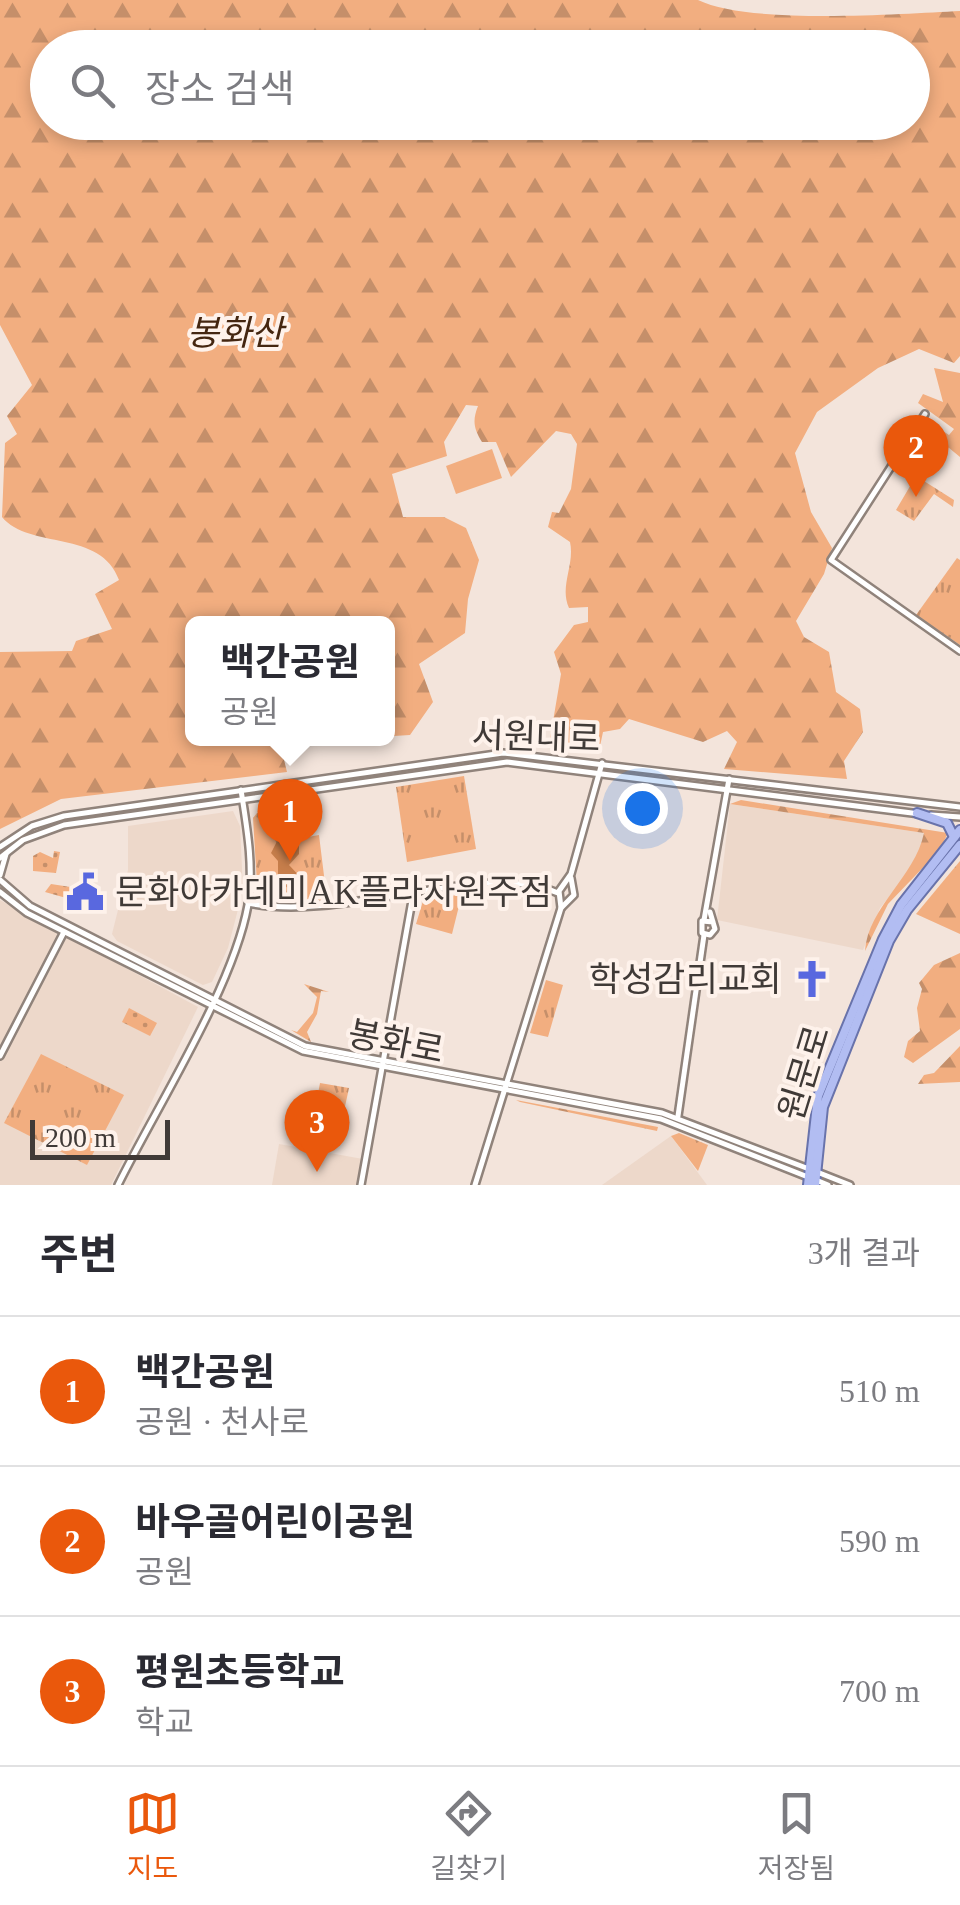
<!DOCTYPE html>
<html lang="ko">
<head>
<meta charset="utf-8">
<style>
  body { margin:0; font-family:"Times New Roman","Noto Sans KR",serif; background:#f7f7f7; color:#2b2b33 }
  .scale { position:absolute; left:30px; bottom:25px; width:140px; box-sizing:border-box; padding-left:10px; border:5px solid #403a37; border-top:0; font-size:28px; line-height:35px; white-space:nowrap; color:#403a37; -webkit-text-stroke:8px #fef2eb; paint-order:stroke }
  .you { position:absolute; left:642px; top:808px; width:35px; height:35px; margin:-25px; border:8px solid #fff; border-radius:50%; background:#1a73e8; box-shadow:0 0 0 15px #1a73e833 }
  .badge { display:grid; place-items:center; width:65px; height:65px; border-radius:50%; background:#ea580c; color:#fff; font-size:32px; font-weight:700 }
  .pin { position:absolute; translate:-50% -82px; filter:drop-shadow(0 2px 5px #0008) }
  .pin::after { content:''; position:absolute; top:52px; width:35px; height:30px; background:inherit; clip-path:polygon(0 0,100% 0,50% 100%) }
  .popup { position:absolute; left:185px; top:616px; width:210px; height:130px; box-sizing:border-box; display:grid; place-content:center; border-radius:15px; background:#fff; filter:drop-shadow(0 2px 8px #0005); font-size:32px; white-space:nowrap; color:#7c7c81 }
  .popup b { font-size:38px; color:#2b2b33 }
  .popup::after { content:''; position:absolute; left:50%; top:100%; margin-left:-20px; border:20px solid transparent; border-top-color:#fff }
  .list { margin:0; padding:0; list-style:none }
  h2 { display:flex; justify-content:space-between; align-items:center; height:130px; margin:0; padding:0 40px; font-size:42px }
  h2 small { font-size:32px; font-weight:400; color:#7c7c81 }
  .list li { display:grid; grid-template-columns:65px 1fr auto; gap:30px; align-items:center; box-sizing:border-box; height:150px; padding:0 40px; border-top:2px solid #e1e1e2 }
  .list b { display:block; font-size:38px; white-space:nowrap }
  .list p { margin:0; font-size:32px; white-space:nowrap; color:#7c7c81 }
  .list em { font-size:32px; font-style:normal; color:#7c7c81 }
  .icon { flex:none; width:55px; height:55px; fill:none; stroke:currentColor; stroke-width:2; stroke-linecap:round; stroke-linejoin:round }
  .map { position:relative; flex:none; width:960px; height:1185px; overflow:hidden }
  .search { position:absolute; background:#fff; box-shadow:0 5px 15px #0003; left:30px; right:30px; top:30px; height:110px; display:flex; align-items:center; gap:25px; box-sizing:border-box; padding:0 35px; border-radius:55px; color:#7c7c81; font-size:38px }
  .sheet { height:580px; background:#fff }
  nav { display:flex; justify-content:space-around; align-items:center; box-sizing:border-box; height:140px; border-top:2px solid #e1e1e2; background:#fff; font-size:28px; color:#7c7c81 }
  nav a { display:grid; justify-items:center; gap:5px }
  nav .on { color:#ea580c }
  .map>svg:first-child { display:block }
  .built { fill:#edd8ca }
  .grass { fill:url(#grass-dots) }
  .forest { fill:url(#forest-firs); fill-rule:evenodd }
  .park { fill:url(#park-tufts) }
  .pitch { fill:#f2ae80 }
  .water { fill:#c77e4b }
  .lines { fill:none; stroke-linecap:round; stroke-linejoin:round }
  .minor-casing { stroke:#90837b; stroke-width:10 }
  .major-casing { stroke:#6973ab; stroke-width:12 }
  .minor { stroke:#fff; stroke-width:5 }
  .major { stroke:#b2bdf2; stroke-width:8 }
  .labels { text-anchor:middle; stroke-width:8; stroke-linejoin:round; paint-order:stroke }
  .park-label { font-size:35px; font-style:italic; fill:#442610; stroke:#fef2eb }
  .street-label { font-size:35px; fill:#403a37; stroke:#fef2eb }
  .poi-label { font-size:35px; fill:#403a37; stroke:#fef2eb; text-anchor:start }
</style>
</head>
<body>
<div class="map">
<svg width="960" height="1185" viewBox="0 0 960 1185">
  <defs>
    <pattern id="grass-dots" width="8" height="8" patternUnits="userSpaceOnUse" patternTransform="scale(2.5)"><rect width="8" height="8" fill="#f2ae80"/><path d="M2 2h.1M6 6h.1" fill="none" stroke="#c58f6a" stroke-width="1.8" stroke-linecap="round"/></pattern>
    <pattern id="forest-firs" width="22" height="20" patternUnits="userSpaceOnUse" patternTransform="scale(2.5)"><rect width="22" height="20" fill="#f2ae80"/><path d="M5 1l3.5 6h-7zM16 11l3.5 6h-7z" fill="#c58f6a"/></pattern>
    <pattern id="park-tufts" width="24" height="20" patternUnits="userSpaceOnUse" patternTransform="scale(2.5)"><rect width="24" height="20" fill="#f2ae80"/><path d="M3 7l-1-3M5 7V3M7 7l1-3M15 17l-1-3M17 17v-4M19 17l1-3" fill="none" stroke="#c58f6a"/></pattern>
  </defs>
  <rect width="100%" height="100%" fill="#f3e4db"/>
  <g class="built">
    <polygon points="730,804 924,833 919,860 880,908 863,950 717,920"/>
    <polygon points="233,811 240,826 243,890 228,948 212,982 203,985 117,941 112,934 128,870 128,826"/>
    <polygon points="0,900 198,1007 111,1185 0,1185"/>
    <polygon points="671,1136 707,1185 602,1185"/>
    <polygon points="279,1144 363,1159 357,1185 272,1185"/>
  </g>
  <g class="grass">
    <polygon points="54,851 60,852 56,873 33,871 33,856 40,852 53,858"/>
    <polygon points="51,884 90,890 89,899 95,903 91,905 45,892"/>
    <polygon points="129,1008 157,1023 150,1036 122,1022"/>
  </g>
  <g class="forest">
    <path d="M0,0H698C749,25 898,14 960,11V356L954,363L919,349L878,368L817,412L795,453L811,512L832,548L824,574L796,621L804,637L829,652L836,692L860,709L863,732L844,761L847,779L724,769L737,742L727,731L703,742L629,719L620,729L603,732L599,751L549,745L561,674L554,652L574,625L588,622V607L569,608C559,586 575,565 570,542L548,527L552,512L559,513L571,489L577,444L571,434L556,431L511,477L496,442H482C474,429 472,421 478,406L466,405L444,442L447,456L392,474L403,517H444L466,528L479,560L468,599L465,633L419,664L433,702L410,735L394,736L388,728V624H192V738L279,739L287,772L61,799L0,829V652L72,651L76,641L112,629L95,594L119,580C101,529 29,550 2,517L5,443L17,434L7,416L32,385L0,325ZM48,48H912V122H48Z"/>
    <polygon points="934,368 960,373 960,457 926,429 934,425 949,435 954,429 918,403 923,394 943,402"/>
    <path d="M741,800L948,833L939,851L888,904L865,951C868,907 915,877 924,833L730,804Z"/>
    <polygon points="960,861 960,934 916,914"/>
    <polygon points="960,953 960,1029 913,1063 904,1057 908,1041 920,1031 917,1008 922,989 919,983 934,965"/>
    <polygon points="304,984 329,992 321,991 317,1014 307,1032 311,1042 291,1030 297,1032 313,1013 317,997"/>
    <polygon points="960,1046 960,1082 918,1084 924,1075 934,1073"/>
    <polygon points="516,1100 658,1127 657,1131 520,1102"/>
  </g>
  <g class="park">
    <polygon points="916,476 954,500 953,507 934,494 914,521 896,510"/>
    <polygon points="957,558 960,560 960,645 916,615"/>
    <polygon points="464,776 476,849 407,862 396,787"/>
    <polygon points="303,804 308,837 319,835 327,900 285,905 258,900 253,818 257,813"/>
    <polygon points="462,894 452,934 416,924 423,901"/>
    <polygon points="546,980 563,985 548,1037 530,1033"/>
    <polygon points="41,1054 124,1095 87,1165 4,1123"/>
    <polygon points="320,1083 349,1088 342,1120 314,1115"/>
    <polygon points="679,1133 708,1145 698,1171 671,1136"/>
  </g>
  <polygon class="pitch" points="492,449 502,478 456,494 446,466"/>
  <polygon class="water" points="291,814 299,830 299,854 289,865 303,880 293,891 278,882 278,861 271,853"/>
  <g class="lines">
    <g class="minor-casing">
      <g id="minor">
        <polyline points="925,414 831,560 960,651"/>
        <polyline points="931,815 960,817"/>
        <polyline points="0,847 32,826 64,816 503,753 960,807"/>
        <polyline points="0,858 23,840 64,825 507,762 920,814"/>
        <polyline points="0,875 6,854"/>
        <polyline points="0,880 30,906 305,1046 662,1113 809,1169"/>
        <polyline points="0,892 27,913 303,1051 661,1119 808,1177"/>
        <path d="M248,903C344,923 484,859 558,893"/>
        <polyline points="561,908 574,895 571,878"/>
        <polyline points="710,912 715,929 710,935 702,933 702,921 713,922"/>
        <polyline points="704,920 729,779"/>
        <polyline points="0,1056 64,932"/>
        <polyline points="678,1116 704,935"/>
        <polyline points="817,1172 850,1185"/>
        <polyline points="816,1180 828,1185"/>
        <path d="M118,1185C157,1106 233,988 248,905C254,866 247,828 241,790"/>
        <polyline points="361,1185 413,895"/>
        <polyline points="475,1185 561,908 559,891 571,874 602,763"/>
      </g>
    </g>
    <g class="major-casing">
      <g id="major">
        <polyline points="917,813 947,823 954,837"/>
        <polyline points="808,1185 818,1096 883,939 901,905 960,830"/>
        <polyline points="815,1185 823,1107 889,941 907,910 960,845"/>
      </g>
    </g>
    <use href="#minor" class="minor"/>
    <use href="#major" class="major"/>
  </g>
  <defs>
    <g id="civic-bare" transform="scale(3)"><path d="M-.6-6.5H3V-4.5H.6V-3L4-1V1h2V6H-6V1h2V-1L-.6-3ZM-1.2 2.5V6h2.4V2.5Z" fill="#5968df" stroke="#fef2eb" stroke-width="2.5" paint-order="stroke"/></g>
    <g id="church-bare" transform="scale(3)"><path d="M-1.2-6h2.4v3.5h3.3v2.4h-3.3V6h-2.4V-.1h-3.3v-2.4h3.3Z" fill="#5968df" stroke="#fef2eb" stroke-width="2.5" paint-order="stroke"/></g>
  </defs>
  <g fill-rule="evenodd">
    <use href="#civic-bare" x="85" y="892"/>
    <use href="#church-bare" x="812" y="979"/>
  </g>
  <g class="labels">
    <g class="park-label">
      <text x="235" y="345">봉화산</text>
    </g>
    <g class="street-label">
      <text transform="translate(536 737) rotate(2)" y="12">서원대로</text>
      <text transform="translate(396 1042) rotate(11)" y="12">봉화로</text>
      <text transform="translate(804 1073) rotate(-73)" y="12">원문로</text>
    </g>
    <g class="poi-label">
      <text x="115" y="904">문화아카데미AK플라자원주점</text>
      <text x="782" y="991" text-anchor="end">학성감리교회</text>
    </g>
  </g>
</svg>
<div class="scale">200 m</div>
<div class="you"></div>
<div class="pin badge" style="left:290px;top:861px">1</div>
<div class="popup"><b>백간공원</b>공원</div>
<div class="pin badge" style="left:916px;top:497px">2</div>
<div class="pin badge" style="left:317px;top:1172px">3</div>
<div class="search"><svg class="icon" aria-label="search" viewBox="0 0 24 24"><circle cx="10" cy="10" r="6"/><path d="M15 15l6 6"/></svg>장소 검색</div>
</div>
<section class="sheet">
<h2>주변<small>3개 결과</small></h2>
<ul class="list">
<li><span class="badge">1</span><div><b>백간공원</b><p>공원 · 천사로</p></div><em>510 m</em></li>
<li><span class="badge">2</span><div><b>바우골어린이공원</b><p>공원</p></div><em>590 m</em></li>
<li><span class="badge">3</span><div><b>평원초등학교</b><p>학교</p></div><em>700 m</em></li>
</ul>
</section>
<nav>
<a class="on"><svg class="icon" aria-label="map" viewBox="0 0 24 24"><path d="M3 6l6-2 6 2 6-2v14l-6 2-6-2-6 2zM9 4v14M15 6v14"/></svg>지도</a>
<a><svg class="icon" aria-label="directions" viewBox="0 0 24 24"><path d="M12 3l9 9-9 9-9-9zM9 14v-3h6M13 9l2 2-2 2"/></svg>길찾기</a>
<a><svg class="icon" aria-label="saved" viewBox="0 0 24 24"><path d="M7 4h10v16l-5-4-5 4z"/></svg>저장됨</a>
</nav>
</body>
</html>
